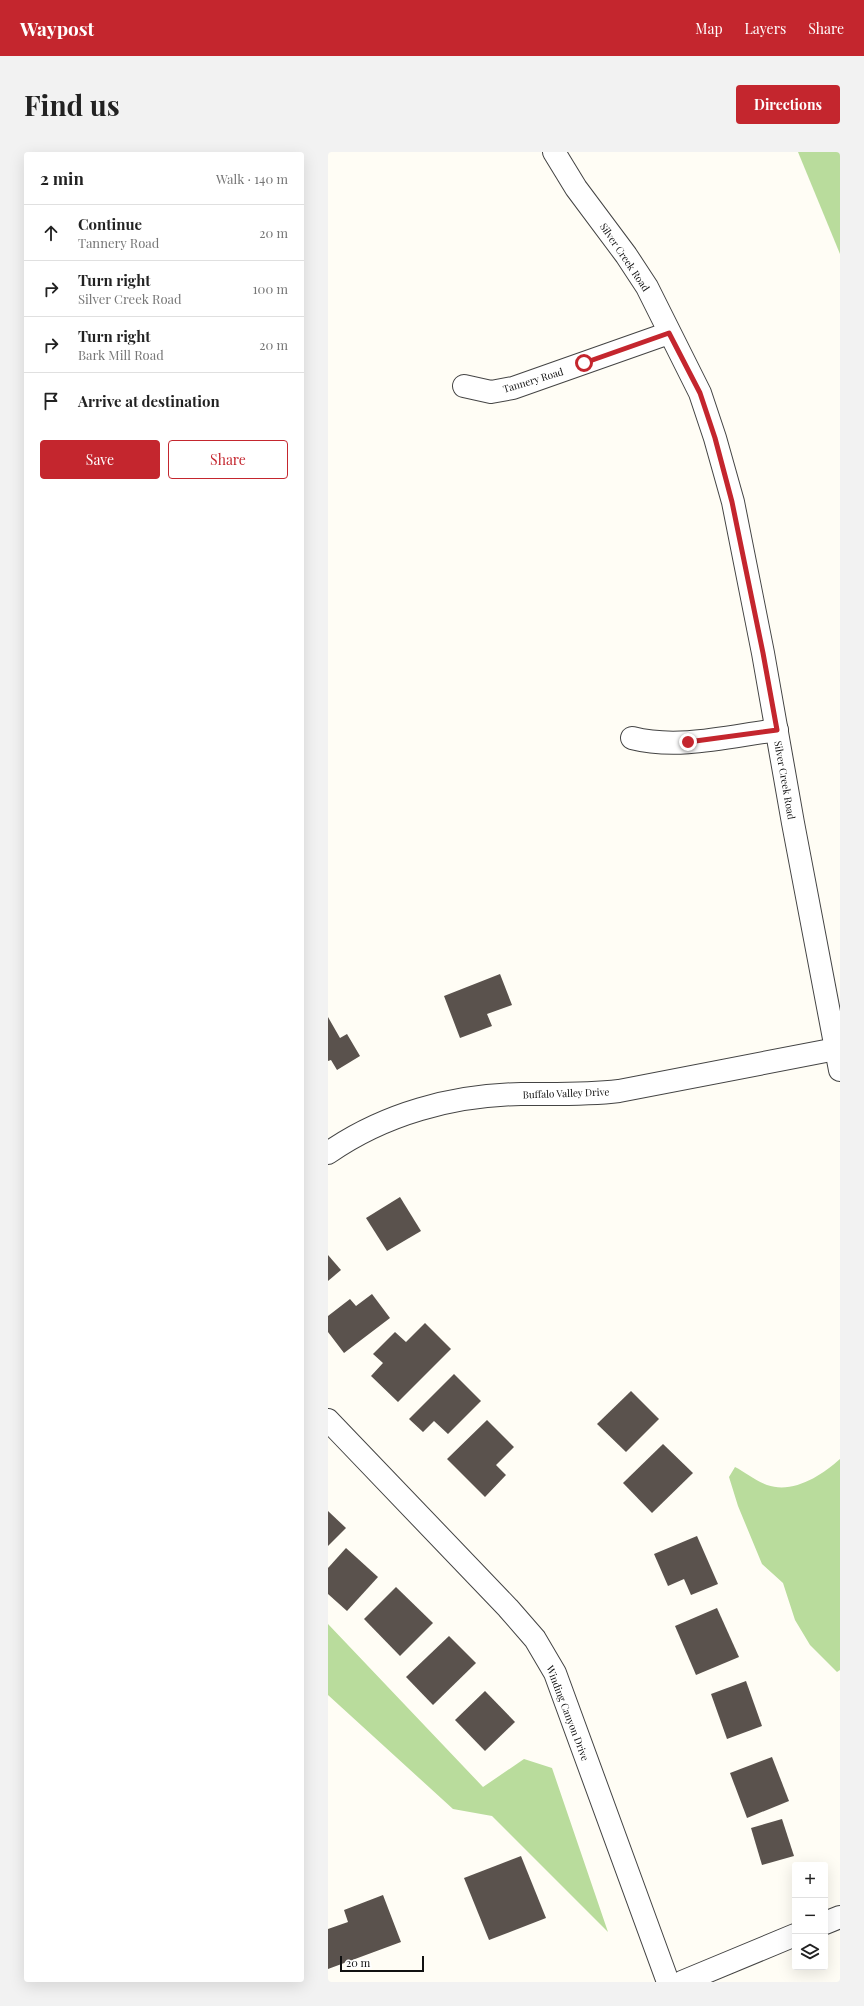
<!DOCTYPE html>
<html lang="en">
<head>
<meta charset="utf-8">
<style>
  body { margin:0; font-family:"Playfair Display",serif; background:#f2f2f2; color:#222 }
  .controls { position:absolute; right:12px; bottom:12px; display:grid; overflow:hidden; border-radius:4px; box-shadow:0 4px 16px #0002 }
  .controls button { width:36px; height:36px; display:grid; place-items:center; padding:0; border:0; border-bottom:1px solid #e0e0e0; background:#fff; color:#222; font:20px sans-serif }
  .scale { position:absolute; left:12px; bottom:10px; width:84px; box-sizing:border-box; padding-left:4px; border:2px solid #111; border-top:0; font-size:11px; line-height:14px; white-space:nowrap; color:#111; -webkit-text-stroke:3px #fff; paint-order:stroke }
  .stop { position:absolute; width:12px; height:12px; margin:-9px; border:3px solid #c4262e; border-radius:50%; background:#fff }
  .stop.end { background:#c4262e; border-color:#fff; box-shadow:0 1px 4px #0008 }
  .list { margin:0; padding:0; list-style:none }
  h2 { display:flex; justify-content:space-between; align-items:center; height:52px; margin:0; padding:0 16px; font-size:17px }
  h2 small { font-size:13px; font-weight:400; color:#767676 }
  .list li { display:grid; grid-template-columns:26px 1fr auto; gap:12px; align-items:center; box-sizing:border-box; height:56px; padding:0 16px; border-top:1px solid #e0e0e0 }
  .list b { display:block; font-size:15px; white-space:nowrap }
  .list p { margin:0; font-size:13px; white-space:nowrap; color:#767676 }
  .list em { font-size:13px; font-style:normal; color:#767676 }
  .actions { display:flex; gap:8px; padding:12px 16px }
  .actions a { flex:1; padding:9px 0; border:1px solid #c4262e; border-radius:4px; text-align:center; font-size:14px; color:#c4262e }
  .actions .main { background:#c4262e; color:#fff }
  .icon { flex:none; width:22px; height:22px; fill:none; stroke:currentColor; stroke-width:2; stroke-linecap:round; stroke-linejoin:round }
  .map { position:relative; flex:none; width:512px; height:1830px; overflow:hidden; border-radius:4px }
  header { display:flex; align-items:center; gap:24px; box-sizing:border-box; height:56px; padding:0 20px; background:#c4262e; color:#fff }
  header strong { font-size:19px }
  nav { display:flex; gap:22px; margin-inline-start:auto; font-size:14px }
  .intro { display:flex; align-items:center; justify-content:space-between; box-sizing:border-box; height:96px; padding:0 24px }
  h1 { margin:0; font-size:28px }
  .button { padding:10px 18px; border-radius:4px; background:#c4262e; color:#fff; font-size:14px; font-weight:700 }
  main { display:flex; gap:24px; padding:0 24px }
  aside { flex:1; background:#fff; border-radius:4px; box-shadow:0 4px 16px #0002 }
  .map>svg:first-child { display:block }
  .forest { fill:#b9dc9c }
  .building { fill:#5a524d }
  .lines { fill:none; stroke-linecap:round; stroke-linejoin:round }
  .minor-casing { stroke:#444; stroke-width:24 }
  .minor { stroke:#fff; stroke-width:22 }
  .route { stroke:#c4262e; stroke-width:5 }
  .labels { text-anchor:middle; stroke-width:4; stroke-linejoin:round; paint-order:stroke }
  .street-label { font-size:10px; fill:#111; stroke:#fff }
</style>
</head>
<body>
<header>
<strong>Waypost</strong>
<nav><a>Map</a><a>Layers</a><a>Share</a></nav>
</header>
<div class="intro"><h1>Find us</h1><a class="button">Directions</a></div>
<main>
<aside>
<h2>2 min<small>Walk · 140 m</small></h2>
<ul class="list">
<li><svg class="icon" aria-label="ahead" viewBox="0 0 24 24"><path d="M12 20V5M6 11l6-6 6 6"/></svg><div><b>Continue</b><p>Tannery Road</p></div><em>20 m</em></li>
<li><svg class="icon" aria-label="right" viewBox="0 0 24 24"><path d="M7 20v-9h11M14 6l5 5-5 5"/></svg><div><b>Turn right</b><p>Silver Creek Road</p></div><em>100 m</em></li>
<li><svg class="icon" aria-label="right" viewBox="0 0 24 24"><path d="M7 20v-9h11M14 6l5 5-5 5"/></svg><div><b>Turn right</b><p>Bark Mill Road</p></div><em>20 m</em></li>
<li><svg class="icon" aria-label="arrive" viewBox="0 0 24 24"><path d="M6 21V4h12l-3 4 3 4H6"/></svg><div><b>Arrive at destination</b></div></li>
</ul>
<div class="actions"><a class="main">Save</a><a>Share</a></div>
</aside>
<div class="map">
<svg width="512" height="1830" viewBox="0 0 512 1830">
  <rect width="100%" height="100%" fill="#fffdf5"/>
  <g class="forest">
    <polygon points="470,0 512,0 512,102"/>
    <path d="M512,1307V1518L509,1520L482,1493L467,1468L455,1431L434,1412L410,1354L401,1325L407,1315C417,1320 428,1329 439,1333C465,1342 493,1324 512,1307Z"/>
    <polygon points="0,1472 155,1635 196,1607 224,1616 280,1780 164,1664 125,1657 0,1543"/>
  </g>
  <g class="building">
    <polygon points="172,822 184,853 159,862 164,874 132,886 116,844"/>
    <polygon points="0,865 12,886 19,882 32,904 9,918 3,908 0,909"/>
    <polygon points="72,1045 93,1079 59,1099 38,1066"/>
    <polygon points="0,1103 13,1118 0,1129"/>
    <polygon points="44,1142 62,1166 16,1201 0,1180 0,1164 22,1147 28,1154"/>
    <polygon points="97,1171 123,1197 70,1250 43,1224 55,1211 45,1202 67,1180 78,1190"/>
    <polygon points="126,1222 153,1249 120,1282 106,1269 95,1280 81,1267"/>
    <polygon points="303,1239 331,1267 298,1300 269,1272"/>
    <polygon points="159,1268 186,1295 168,1313 178,1323 157,1345 119,1307"/>
    <polygon points="335,1292 365,1321 324,1361 295,1331"/>
    <polygon points="0,1359 18,1376 0,1394"/>
    <polygon points="369,1384 390,1432 363,1443 356,1427 340,1434 326,1402"/>
    <polygon points="18,1396 50,1425 19,1459 0,1442 0,1416"/>
    <polygon points="68,1435 105,1471 72,1504 36,1467"/>
    <polygon points="389,1456 411,1505 368,1523 347,1474"/>
    <polygon points="121,1484 148,1511 105,1553 78,1525"/>
    <polygon points="418,1529 434,1574 399,1587 383,1542"/>
    <polygon points="157,1539 187,1570 157,1599 127,1568"/>
    <polygon points="444,1605 461,1649 419,1666 402,1621"/>
    <polygon points="454,1667 466,1704 434,1713 423,1676"/>
    <polygon points="193,1704 218,1766 161,1788 136,1726"/>
    <polygon points="55,1743 73,1790 0,1817 0,1777 20,1770 16,1758"/>
  </g>
  <g class="lines">
    <g class="minor-casing">
      <g id="minor">
        <polyline points="226,0 248,36 298,103 319,135 372,241 387,286 405,350 435,501 465,671 512,918"/>
        <polyline points="136,234 163,240 185,236 341,181"/>
        <path d="M304,586C351,598 402,584 449,578"/>
        <path d="M0,1001C56,962 125,943 193,942C226,942 258,943 291,939L508,897"/>
        <polyline points="0,1268 180,1456 207,1487 227,1521 340,1830"/>
        <polyline points="497,1771 512,1765"/>
        <polyline points="354,1830 467,1783"/>
      </g>
    </g>
    <use href="#minor" class="minor"/>
  </g>
  <g class="lines">
    <polyline class="route" points="256,211 341,181 372,241 387,286 404,350 435,501 449,578 360,590"/>
  </g>
  <g class="labels">
    <g class="street-label">
      <text transform="translate(297 105) rotate(56)" y="4">Silver Creek Road</text>
      <text transform="translate(205 228) rotate(-17)" y="4">Tannery Road</text>
      <text transform="translate(457 628) rotate(80)" y="4">Silver Creek Road</text>
      <text transform="translate(238 941) rotate(-2)" y="4">Buffalo Valley Drive</text>
      <text transform="translate(240 1561) rotate(69)" y="4">Winding Canyon Drive</text>
    </g>
  </g>
</svg>
<div class="controls">
<button>+</button>
<button>−</button>
<button><svg class="icon" aria-label="layers" viewBox="0 0 24 24"><path d="M12 4l9 5-9 5-9-5zM3 14l9 5 9-5"/></svg></button>
</div>
<div class="scale">20 m</div>
<div class="stop" style="left:256px;top:211px"></div>
<div class="stop end" style="left:360px;top:590px"></div>
</div>
</main>
</body>
</html>
